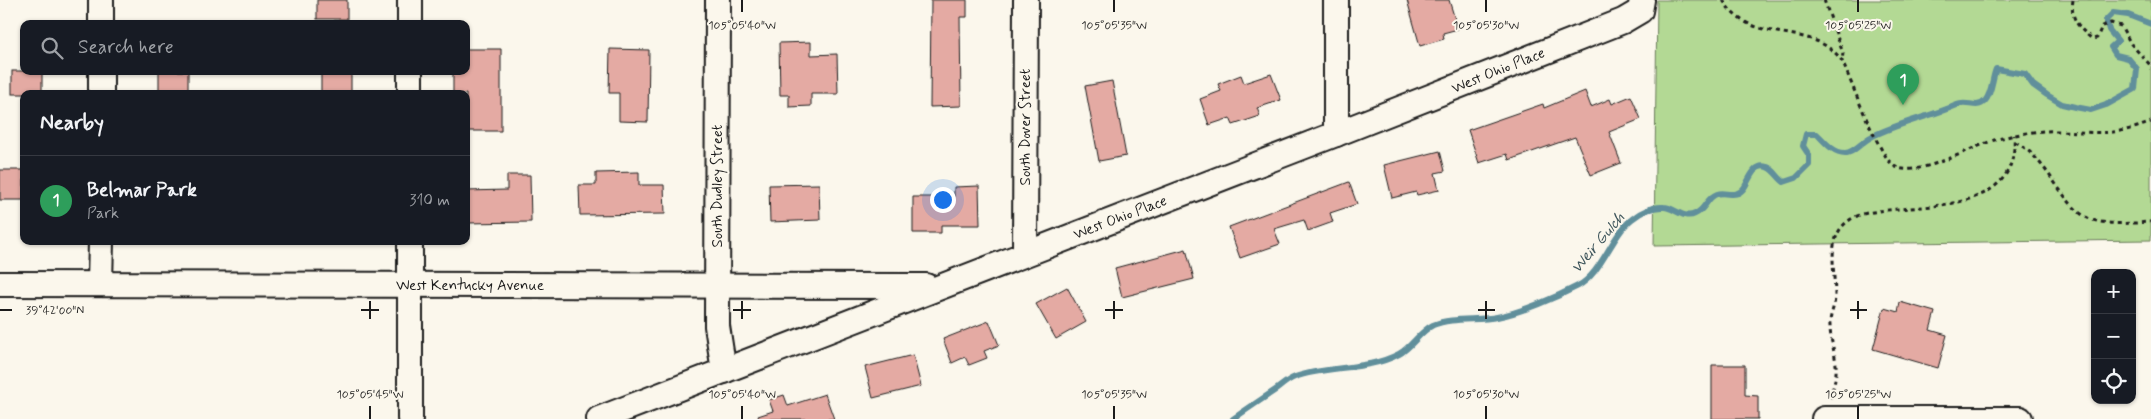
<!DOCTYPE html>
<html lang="en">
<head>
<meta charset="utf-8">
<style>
  body { margin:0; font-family:Mynerve,sans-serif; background:#242831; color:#f1f3f6 }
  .controls { position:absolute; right:15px; bottom:15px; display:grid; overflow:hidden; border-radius:10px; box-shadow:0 1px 4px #0004 }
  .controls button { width:45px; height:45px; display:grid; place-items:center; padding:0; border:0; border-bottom:1px solid #363941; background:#171b24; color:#f1f3f6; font:25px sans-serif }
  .you { position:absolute; left:942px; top:199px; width:18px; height:18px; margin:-12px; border:4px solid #fff; border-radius:50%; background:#1a73e8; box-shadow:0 0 0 8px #1a73e833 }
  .badge { display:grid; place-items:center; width:32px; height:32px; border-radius:50%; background:#0f766e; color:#fff; font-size:16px; font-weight:700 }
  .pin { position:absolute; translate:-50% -41px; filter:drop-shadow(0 1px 2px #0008) }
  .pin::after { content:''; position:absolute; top:26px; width:18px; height:15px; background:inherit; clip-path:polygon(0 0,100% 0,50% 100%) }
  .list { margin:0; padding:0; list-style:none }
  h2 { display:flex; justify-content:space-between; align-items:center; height:65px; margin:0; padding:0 20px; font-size:21px }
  h2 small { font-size:16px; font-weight:400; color:#9ea1a6 }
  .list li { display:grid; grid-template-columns:32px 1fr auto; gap:15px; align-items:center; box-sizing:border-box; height:90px; padding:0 20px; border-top:1px solid #363941 }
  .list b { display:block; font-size:19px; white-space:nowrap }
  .list p { margin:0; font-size:16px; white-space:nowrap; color:#9ea1a6 }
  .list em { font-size:16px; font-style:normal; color:#9ea1a6 }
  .icon { flex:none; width:28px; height:28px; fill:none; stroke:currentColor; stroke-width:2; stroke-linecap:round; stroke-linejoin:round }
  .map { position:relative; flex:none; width:2151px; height:419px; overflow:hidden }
  .search { position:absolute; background:#171b24; box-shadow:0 1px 4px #0004; left:20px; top:20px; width:450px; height:55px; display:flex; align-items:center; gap:12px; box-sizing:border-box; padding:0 18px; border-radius:10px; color:#9ea1a6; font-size:19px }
  .panel { position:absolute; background:#171b24; box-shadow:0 1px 4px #0004; left:20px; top:90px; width:450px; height:155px; border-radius:10px }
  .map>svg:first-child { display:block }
  .green { fill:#b3d994; stroke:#687a58 }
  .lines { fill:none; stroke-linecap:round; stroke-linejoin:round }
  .stream { stroke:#618f9b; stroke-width:6 }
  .building { fill:#e4aaa3; stroke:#1c1c1c }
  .minor-casing { stroke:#1c1c1c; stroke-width:28 }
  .path { stroke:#1c1c1c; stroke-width:3; stroke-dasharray:4 4; stroke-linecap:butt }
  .minor { stroke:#fbf7ec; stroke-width:24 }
  .ticks { fill:none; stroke:#1c1c1c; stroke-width:2 }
  .labels { text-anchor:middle; stroke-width:4; stroke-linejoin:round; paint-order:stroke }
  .street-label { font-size:15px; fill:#1c1c1c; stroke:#fbf7ec }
  .water-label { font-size:16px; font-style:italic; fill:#3e555b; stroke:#fbf7ec }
  .ticks-label { font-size:12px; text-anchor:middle; fill:#1c1c1c; stroke:#fbf7ec; stroke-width:4; stroke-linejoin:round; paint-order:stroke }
</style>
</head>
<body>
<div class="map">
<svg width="2151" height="419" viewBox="0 0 2151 419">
  <rect width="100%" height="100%" fill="#fbf7ec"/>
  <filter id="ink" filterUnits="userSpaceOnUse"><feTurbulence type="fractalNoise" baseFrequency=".02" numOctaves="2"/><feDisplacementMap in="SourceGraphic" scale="10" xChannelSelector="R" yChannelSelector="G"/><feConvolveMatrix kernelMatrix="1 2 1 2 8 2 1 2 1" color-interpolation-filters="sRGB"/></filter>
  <g filter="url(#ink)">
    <polygon class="green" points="1657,0 2151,0 2151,240 1654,246"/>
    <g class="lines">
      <path class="stream" d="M1233,419C1247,409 1262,399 1277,389C1282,385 1289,379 1295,377C1328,365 1367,371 1399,354C1412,347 1419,332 1433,325C1452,317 1477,321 1497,317C1520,313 1557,297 1578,286C1602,273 1611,236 1632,219C1640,212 1653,206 1664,207C1674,207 1683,220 1695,214C1705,210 1707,197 1717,194C1727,191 1736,199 1744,188C1749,181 1754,162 1767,167C1774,169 1778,178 1784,182L1796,178L1809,165V155L1803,146L1806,134H1817C1824,141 1833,153 1845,153C1854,153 1863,141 1871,137C1898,123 1929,117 1957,105C1967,100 1977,110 1985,101C1992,94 1992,78 1996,69L2025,74L2033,85L2047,95L2062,104L2075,107L2091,110L2106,105L2135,89L2137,69L2128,58L2116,55L2111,47L2118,41L2109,30L2106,20L2113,13L2128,15L2151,24"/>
    </g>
    <g class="building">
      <rect x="317" y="0" width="30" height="19"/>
      <polygon points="931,0 967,0 967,17 960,17 961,106 930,107"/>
      <polygon points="1407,0 1449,0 1458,29 1443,33 1444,39 1420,46"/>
      <polygon points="811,42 811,55 837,54 838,94 811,94 811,106 789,107 789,95 780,95 779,43"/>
      <polygon points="466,49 501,49 501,131 466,131 466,94 453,94 453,72 466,71"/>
      <polygon points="610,49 649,50 648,122 619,121 619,93 609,93"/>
      <rect x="12" y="71" width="30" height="23"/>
      <rect x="159" y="71" width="29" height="23"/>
      <rect x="321" y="71" width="30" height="23"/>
      <polygon points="1271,74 1281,100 1257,108 1260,116 1233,125 1230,118 1209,125 1200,99 1221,91 1218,84 1241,75 1244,83"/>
      <polygon points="1112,81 1126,156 1099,161 1085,86"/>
      <polygon points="1585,91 1591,107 1610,99 1612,104 1631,96 1641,119 1609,132 1621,163 1591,175 1575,137 1509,160 1507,154 1479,163 1468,130 1543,104 1544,108"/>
      <polygon points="1440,151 1445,171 1435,173 1439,190 1417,195 1416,192 1392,198 1384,165"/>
      <rect x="0" y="170" width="24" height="30"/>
      <polygon points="639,172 639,185 664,185 665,214 580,215 579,185 596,185 596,173"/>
      <polygon points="507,175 530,175 531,222 466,223 466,191 507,190"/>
      <polygon points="1349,182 1357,204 1330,213 1333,222 1308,231 1304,220 1274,229 1280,244 1240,258 1229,227"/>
      <polygon points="819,184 820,220 770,222 769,185"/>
      <polygon points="979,186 980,225 941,225 941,233 913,233 913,197 954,197 954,187"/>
      <polygon points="1186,249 1194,279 1122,297 1115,268"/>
      <polygon points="1067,287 1086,322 1056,339 1036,304"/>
      <polygon points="1900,302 1935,312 1930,330 1947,335 1938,368 1873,349 1884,308 1898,312"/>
      <polygon points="989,321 999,345 984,351 987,358 969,365 965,357 952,363 943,339"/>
      <polygon points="913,355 921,386 873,398 865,367"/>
      <polygon points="1712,365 1745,365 1745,395 1758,396 1758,419 1712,419"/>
      <polygon points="825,394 834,419 759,419 758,416 773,411 769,400 784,395 788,406"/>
    </g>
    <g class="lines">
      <g class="minor-casing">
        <g id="minor">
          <polyline points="718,0 717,326 724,371"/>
          <polyline points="101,24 101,0"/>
          <polyline points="410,24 410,0"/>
          <polyline points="101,94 101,71"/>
          <polyline points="410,94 410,71"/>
          <polyline points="1336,134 1336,0"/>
          <polyline points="1025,253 1026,0"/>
          <polyline points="0,284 926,286"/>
          <polyline points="100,284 101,241"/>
          <polyline points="410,419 410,241"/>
          <polyline points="599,419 1336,134 1623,21 1640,11 1642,0"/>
          <polyline points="1824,419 2020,419"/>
        </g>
      </g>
      <g class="path">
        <path d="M1723,0C1750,48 1813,19 1842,61C1852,83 1878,154 1894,166C1916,180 1974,145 1998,139C2018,134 2038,130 2058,131C2095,132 2115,137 2151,122"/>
        <polyline points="1824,0 1843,53 1842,61"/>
        <path d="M2073,0C2070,18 2078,27 2092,39L2097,38L2102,26L2111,23L2121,26L2131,44L2151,66"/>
        <path d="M2015,142C2046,156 2063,208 2090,219C2108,226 2132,223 2151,222"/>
        <path d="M1830,398C1833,388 1837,376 1836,365C1835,352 1830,339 1830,326C1829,316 1835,307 1835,296C1835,266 1822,226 1863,214C1915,201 2020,220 2014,135"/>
      </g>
      <use href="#minor" class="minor"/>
    </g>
  </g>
  <path class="ticks" d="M742,0V12M1114,0V12M1486,0V12M1858,0V12M370,301V319M742,301V319M1114,301V319M1486,301V319M1858,301V319M0,310H12M361,310H379M733,310H751M1105,310H1123M1478,310H1495M1850,310H1867M370,406V419M742,406V419M1114,406V419M1486,406V419M1858,406V419"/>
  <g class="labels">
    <g class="street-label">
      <text transform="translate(1498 70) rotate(-22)" y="5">West Ohio Place</text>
      <text transform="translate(1025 127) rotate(-90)" y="5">South Dover Street</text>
      <text transform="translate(717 186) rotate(-90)" y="5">South Dudley Street</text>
      <text transform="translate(1120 217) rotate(-21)" y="5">West Ohio Place</text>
      <text x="470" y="290">West Kentucky Avenue</text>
    </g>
    <g class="water-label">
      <text transform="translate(1597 242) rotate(-50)" y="6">Weir Gulch</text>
    </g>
  </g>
  <g class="ticks-label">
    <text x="742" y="29">105°05'40"W</text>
    <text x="1114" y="29">105°05'35"W</text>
    <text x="1486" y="29">105°05'30"W</text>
    <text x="1858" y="29">105°05'25"W</text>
    <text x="55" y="314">39°42'00"N</text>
    <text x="370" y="398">105°05'45"W</text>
    <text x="742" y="398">105°05'40"W</text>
    <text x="1114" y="398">105°05'35"W</text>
    <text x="1486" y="398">105°05'30"W</text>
    <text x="1858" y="398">105°05'25"W</text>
  </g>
</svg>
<div class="controls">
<button>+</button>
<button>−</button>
<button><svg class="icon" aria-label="locate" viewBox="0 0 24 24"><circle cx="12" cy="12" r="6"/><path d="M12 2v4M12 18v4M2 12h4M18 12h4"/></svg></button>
</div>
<div class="you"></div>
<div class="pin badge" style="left:1903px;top:105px;background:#2e9e5b">1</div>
<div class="search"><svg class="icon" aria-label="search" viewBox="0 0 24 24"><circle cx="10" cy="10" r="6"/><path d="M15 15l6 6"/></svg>Search here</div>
<section class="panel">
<h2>Nearby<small></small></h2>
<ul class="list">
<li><span class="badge" style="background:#2e9e5b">1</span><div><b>Belmar Park</b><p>Park</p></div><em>310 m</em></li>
</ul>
</section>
</div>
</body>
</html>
